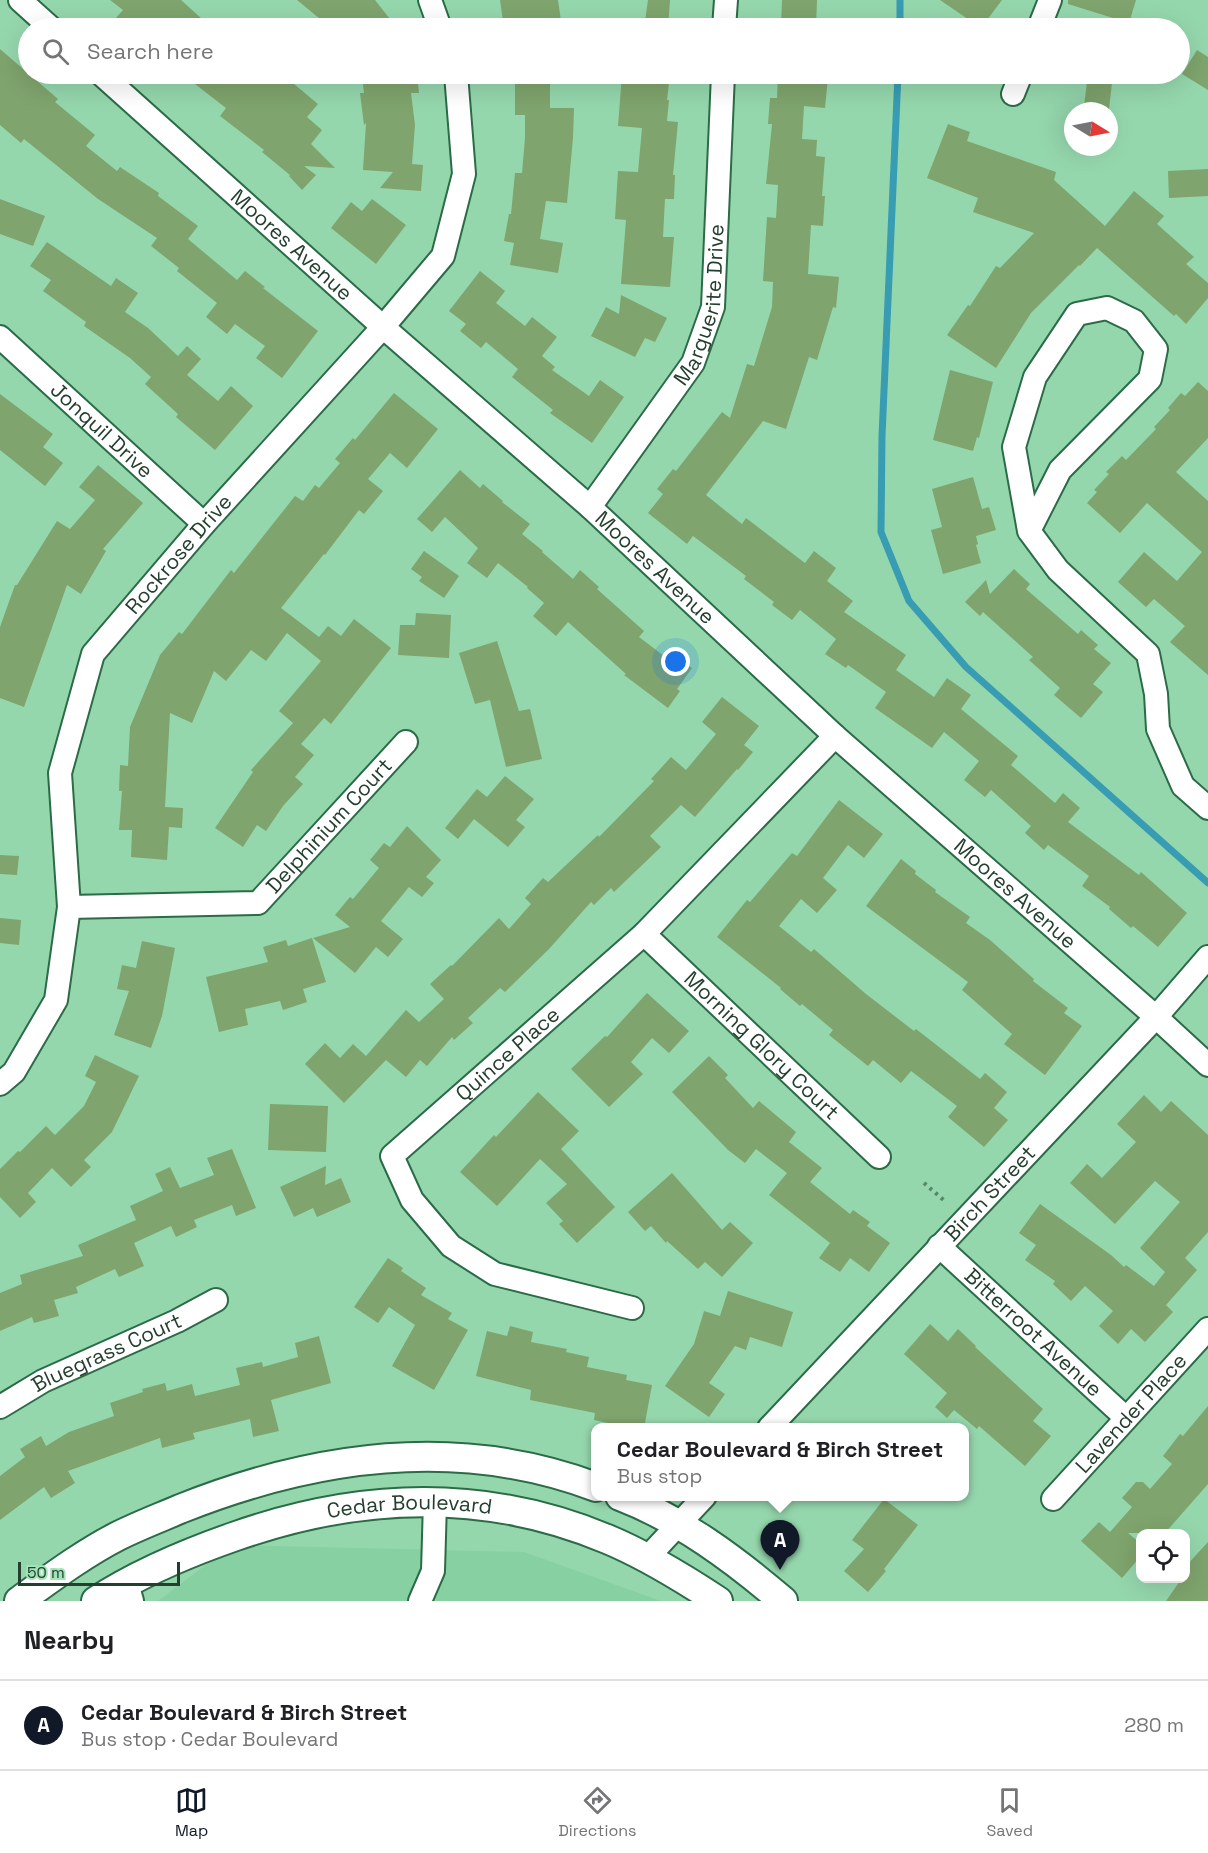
<!DOCTYPE html>
<html lang="en">
<head>
<meta charset="utf-8">
<style>
  body { margin:0; font-family:"Space Grotesk",sans-serif; background:#f6f6f6; color:#202124 }
  .controls { position:absolute; right:18px; bottom:18px; display:grid; overflow:hidden; border-radius:12px; box-shadow:0 6px 24px #0002 }
  .controls button { width:54px; height:54px; display:grid; place-items:center; padding:0; border:0; border-bottom:2px solid #e0e0e0; background:#fff; color:#202124; font:30px sans-serif }
  .compass { position:absolute; left:1064px; top:102px; width:54px; height:54px; border-radius:50%; background:#fff; box-shadow:0 6px 24px #0002; rotate:100deg }
  .scale { position:absolute; left:18px; bottom:15px; width:162px; box-sizing:border-box; padding-left:6px; border:3px solid #243f2e; border-top:0; font-size:16px; line-height:21px; white-space:nowrap; color:#243f2e; -webkit-text-stroke:4px #a2e4b9; paint-order:stroke }
  .you { position:absolute; left:676px; top:662px; width:21px; height:21px; margin:-15px; border:4px solid #fff; border-radius:50%; background:#1a73e8; box-shadow:0 0 0 9px #1a73e833 }
  .badge { display:grid; place-items:center; width:39px; height:39px; border-radius:50%; background:#111827; color:#fff; font-size:20px; font-weight:700 }
  .pin { position:absolute; translate:-50% -50px; filter:drop-shadow(0 2px 3px #0008) }
  .pin::after { content:''; position:absolute; top:32px; width:21px; height:18px; background:inherit; clip-path:polygon(0 0,100% 0,50% 100%) }
  .popup { position:absolute; left:591px; top:1423px; width:378px; height:78px; box-sizing:border-box; display:grid; place-content:center; border-radius:12px; background:#fff; filter:drop-shadow(0 2px 4px #0005); font-size:20px; white-space:nowrap; color:#757577 }
  .popup b { font-size:22px; color:#202124 }
  .popup::after { content:''; position:absolute; left:50%; top:100%; margin-left:-12px; border:12px solid transparent; border-top-color:#fff }
  .list { margin:0; padding:0; list-style:none }
  h2 { display:flex; justify-content:space-between; align-items:center; height:78px; margin:0; padding:0 24px; font-size:26px }
  h2 small { font-size:20px; font-weight:400; color:#757577 }
  .list li { display:grid; grid-template-columns:39px 1fr auto; gap:18px; align-items:center; box-sizing:border-box; height:90px; padding:0 24px; border-top:2px solid #e0e0e0 }
  .list b { display:block; font-size:22px; white-space:nowrap }
  .list p { margin:0; font-size:20px; white-space:nowrap; color:#757577 }
  .list em { font-size:20px; font-style:normal; color:#757577 }
  .icon { flex:none; width:33px; height:33px; fill:none; stroke:currentColor; stroke-width:2; stroke-linecap:round; stroke-linejoin:round }
  .map { position:relative; flex:none; width:1208px; height:1601px; overflow:hidden }
  .search { position:absolute; background:#fff; box-shadow:0 6px 24px #0002; left:18px; right:18px; top:18px; height:66px; display:flex; align-items:center; gap:15px; box-sizing:border-box; padding:0 21px; border-radius:33px; color:#757577; font-size:22px }
  .sheet { height:168px; background:#fff }
  nav { display:flex; justify-content:space-around; align-items:center; box-sizing:border-box; height:84px; border-top:2px solid #e0e0e0; background:#fff; font-size:16px; color:#757577 }
  nav a { display:grid; justify-items:center; gap:3px }
  nav .on { color:#111827 }
  .map>svg:first-child { display:block }
  .built { fill:#86d0a1 }
  .lines { fill:none; stroke-linecap:round; stroke-linejoin:round }
  .stream { stroke:#389cb3; stroke-width:7 }
  .building { fill:#7fa46d }
  .minor-casing { stroke:#2b6b47; stroke-width:26 }
  .major-casing { stroke:#2b6b47; stroke-width:32 }
  .path { stroke:#588669; stroke-width:4; stroke-dasharray:3 4.5; stroke-linecap:butt }
  .minor { stroke:#fff; stroke-width:22 }
  .major { stroke:#fff; stroke-width:28 }
  .labels { text-anchor:middle; stroke-width:5; stroke-linejoin:round; paint-order:stroke }
  .street-label { font-size:21px; fill:#243f2e; stroke:#a2e4b9 }
</style>
</head>
<body>
<div class="map">
<svg width="1208" height="1601" viewBox="0 0 1208 1601">
  <rect width="100%" height="100%" fill="#95d7ad"/>
  <polygon class="built" points="232,1545 524,1552 661,1601 158,1601"/>
  <g class="lines">
    <g class="stream">
      <polyline points="900,28 900,0"/>
      <polyline points="898,74 882,436 881,532 909,601 966,667 1208,883"/>
    </g>
  </g>
  <g class="building">
    <polygon points="110,0 181,0 212,28 126,28 115,19 123,10"/>
    <polygon points="297,0 375,0 397,28 331,28"/>
    <polygon points="500,0 558,0 562,28 504,28"/>
    <polygon points="648,0 670,0 668,28 644,28"/>
    <polygon points="782,0 817,0 816,28 781,28"/>
    <polygon points="940,0 1002,0 981,28"/>
    <polygon points="1068,0 1136,0 1129,23 1068,4"/>
    <polygon points="0,49 58,99 55,102 95,135 86,146 117,171 120,167 159,193 158,196 198,226 188,239 237,280 245,271 265,287 263,288 318,331 282,378 256,358 265,346 235,324 227,334 206,317 217,303 177,271 179,268 151,246 157,238 98,199 24,139 21,143 0,125"/>
    <polygon points="1197,50 1208,57 1208,90 1182,74"/>
    <polygon points="182,74 282,74 318,104 307,117 322,130 311,144 335,168 304,166 316,175 302,190 289,176 290,175 262,152 264,150 220,116 226,108"/>
    <polygon points="371,74 417,74 419,93 411,93 415,125 412,164 423,165 421,191 380,188 393,172 363,170 366,123 364,125 360,93 364,93 362,75"/>
    <polygon points="515,74 550,74 550,108 574,108 573,138 567,203 546,201 540,239 563,243 558,273 510,265 514,243 504,241 509,214 511,214 515,173 522,173 525,138 525,115 515,115"/>
    <polygon points="622,74 670,74 667,100 669,100 667,121 678,122 673,175 675,175 674,199 665,199 663,237 674,237 670,287 621,284 626,220 615,219 618,171 638,172 642,128 618,126"/>
    <polygon points="1088,74 1113,74 1109,109 1084,106"/>
    <polygon points="778,75 828,78 825,108 804,106 802,139 817,140 816,156 825,157 822,196 825,196 823,226 811,225 808,274 839,277 836,308 833,307 817,360 809,357 786,429 763,421 706,495 742,524 746,518 805,563 814,551 836,568 827,581 853,601 844,612 906,655 896,670 934,697 947,678 971,695 961,709 1018,756 1011,765 1055,803 1063,793 1080,808 1068,822 1139,875 1141,872 1187,913 1158,947 1133,926 1131,928 1109,909 1110,907 1082,886 1089,876 1048,845 1044,850 1025,833 1031,826 991,790 985,797 964,780 979,761 944,732 932,748 875,708 886,692 848,665 846,668 825,654 836,639 800,610 792,620 772,605 774,602 744,579 746,576 693,536 687,544 648,513 663,494 657,489 673,469 676,471 722,412 730,418 747,364 754,366 772,307 773,282 763,281 767,217 776,218 778,185 766,184 772,124 768,124 770,98 777,98"/>
    <polygon points="948,124 970,132 967,141 1056,172 1054,180 1105,226 1134,191 1164,216 1157,224 1194,257 1186,264 1208,283 1208,298 1186,324 1176,314 1174,316 1097,248 1080,266 1079,265 1031,313 996,368 947,335 968,305 970,306 996,266 1000,268 1034,233 973,212 978,198 927,178"/>
    <polygon points="1208,169 1208,196 1169,198 1168,171"/>
    <polygon points="0,199 45,216 33,246 0,234"/>
    <polygon points="372,199 406,225 376,264 331,228 351,202 362,211"/>
    <polygon points="47,242 111,286 116,278 138,293 125,312 148,328 178,356 187,346 201,359 187,375 218,401 231,386 253,406 215,450 176,417 178,414 145,384 151,377 130,358 84,326 86,322 43,291 51,280 30,266"/>
    <polygon points="480,271 505,291 496,303 525,326 532,317 557,337 542,356 555,367 552,370 589,396 600,380 624,397 592,443 550,413 553,410 512,377 518,369 486,342 481,348 460,331 466,324 449,311"/>
    <polygon points="621,295 667,318 655,342 645,338 635,357 591,336 606,307 619,314"/>
    <polygon points="950,370 993,382 979,438 977,437 973,451 933,440"/>
    <polygon points="1198,382 1208,391 1208,438 1176,472 1208,501 1208,675 1170,642 1185,626 1154,599 1146,607 1118,582 1144,552 1177,581 1202,552 1147,503 1120,533 1087,503 1097,492 1094,490 1109,474 1106,472 1122,456 1126,460 1156,429 1154,427 1170,410 1168,408 1181,393 1185,396"/>
    <polygon points="394,393 438,429 407,468 390,453 368,479 383,491 364,514 359,510 325,555 324,554 281,608 319,637 328,626 341,636 354,619 391,648 331,724 324,718 301,744 314,755 295,777 303,784 283,806 266,831 257,825 243,847 215,828 253,772 251,770 293,723 279,711 321,661 287,633 266,661 251,650 226,681 214,671 192,723 170,713 165,807 183,808 182,828 169,827 167,860 131,857 132,830 119,830 122,791 119,791 120,765 128,766 130,727 160,655 179,632 182,634 231,570 234,573 295,496 303,501 315,485 319,488 340,463 335,459 353,438 355,440"/>
    <polygon points="0,394 53,434 43,447 63,463 45,486 0,450"/>
    <polygon points="98,465 143,503 103,549 106,551 81,594 67,585 24,707 0,698 0,627 15,585 17,585 57,521 70,529 95,500 79,487"/>
    <polygon points="460,470 480,488 483,484 503,501 502,502 530,524 522,534 543,551 542,552 573,579 580,570 599,587 597,589 644,631 639,637 668,659 672,654 692,668 677,689 680,691 668,708 624,675 626,674 568,622 556,636 533,616 544,603 527,588 528,587 498,563 487,578 467,563 478,548 445,517 432,532 417,519"/>
    <polygon points="973,477 982,509 989,507 996,530 976,536 978,544 976,545 981,563 943,574 931,530 942,527 932,489"/>
    <polygon points="424,551 459,576 444,598 419,581 422,577 411,569"/>
    <polygon points="1014,569 1030,584 1026,589 1078,634 1081,630 1098,645 1094,649 1111,663 1093,684 1103,692 1081,718 1054,695 1060,688 1029,660 1033,657 983,612 980,616 965,602 986,580 990,594"/>
    <polygon points="416,613 451,615 449,658 398,655 400,625 415,625"/>
    <polygon points="497,641 519,711 530,709 542,759 506,767 490,700 475,704 459,653"/>
    <polygon points="722,697 759,726 744,745 753,752 738,770 737,769 695,817 681,805 650,836 661,847 614,892 611,888 594,905 591,902 549,949 505,992 500,988 468,1018 473,1023 454,1040 452,1037 427,1066 420,1060 406,1077 386,1060 344,1103 305,1064 325,1043 340,1058 353,1044 366,1056 406,1010 419,1022 444,999 430,984 451,965 452,966 499,918 509,929 531,904 525,898 543,878 548,882 598,835 599,837 654,781 651,779 671,757 686,770 716,734 702,722"/>
    <polygon points="505,776 534,799 516,820 525,827 508,847 474,819 458,839 445,828 477,789 487,797"/>
    <polygon points="839,800 883,834 864,858 848,845 823,878 837,890 817,913 801,899 779,926 811,952 814,949 866,994 914,1031 916,1029 980,1079 985,1073 1007,1092 994,1108 1008,1120 984,1147 948,1117 957,1106 911,1071 901,1083 873,1060 868,1066 829,1035 833,1030 802,1004 800,1006 780,989 781,988 717,937 747,900 750,902 792,853 797,856"/>
    <polygon points="407,826 441,860 426,877 434,883 422,897 409,887 381,921 403,939 388,957 376,947 355,973 313,938 350,927 335,915 350,897 353,899 379,868 370,860 384,843 390,847"/>
    <polygon points="0,855 19,856 17,875 0,874"/>
    <polygon points="901,859 916,871 915,874 936,890 935,892 970,917 966,923 990,940 1034,979 1033,981 1068,1008 1064,1013 1082,1026 1045,1075 1004,1044 1012,1034 962,990 968,982 866,906"/>
    <polygon points="0,918 21,920 19,945 0,943"/>
    <polygon points="312,938 326,982 303,989 307,1002 283,1010 280,1001 245,1009 248,1025 219,1032 206,977 268,962 263,947 286,940 288,946"/>
    <polygon points="142,941 175,948 162,1016 151,1048 114,1035 129,991 117,989 122,965 136,968"/>
    <polygon points="647,993 689,1031 669,1053 652,1038 631,1062 643,1074 609,1107 571,1069 605,1036 607,1037"/>
    <polygon points="95,1055 139,1076 112,1132 84,1160 91,1167 71,1187 52,1168 28,1193 36,1202 20,1218 0,1197 0,1169 18,1151 20,1152 46,1126 55,1135 84,1106 96,1082 85,1076"/>
    <polygon points="709,1056 728,1075 725,1078 753,1108 759,1101 796,1132 789,1142 822,1168 810,1182 850,1214 853,1210 870,1222 867,1226 890,1243 869,1272 850,1258 840,1272 819,1258 830,1243 769,1195 787,1173 756,1149 745,1163 728,1150 672,1092"/>
    <polygon points="538,1092 579,1131 561,1149 615,1207 577,1243 559,1224 563,1221 546,1203 567,1184 540,1159 497,1206 460,1172 494,1135 496,1137"/>
    <polygon points="1144,1095 1161,1112 1171,1101 1208,1135 1208,1232 1185,1258 1197,1270 1166,1305 1173,1312 1145,1342 1131,1329 1118,1344 1099,1326 1113,1311 1085,1286 1071,1301 1053,1284 1055,1281 1025,1260 1036,1245 1019,1233 1040,1204 1111,1255 1124,1267 1126,1265 1154,1286 1165,1272 1140,1248 1180,1202 1155,1181 1115,1224 1070,1183 1087,1164 1102,1178 1136,1142 1117,1124"/>
    <polygon points="270,1104 328,1106 326,1152 268,1150"/>
    <polygon points="232,1149 256,1208 236,1216 232,1205 194,1220 197,1227 176,1237 171,1226 134,1243 144,1266 119,1277 115,1269 76,1287 78,1293 54,1300 59,1316 34,1323 32,1317 0,1331 0,1293 22,1284 20,1275 83,1256 78,1245 136,1220 130,1206 163,1191 155,1174 170,1167 180,1188 214,1175 207,1158"/>
    <polygon points="326,1166 325,1185 341,1178 351,1202 317,1217 313,1208 294,1217 280,1187"/>
    <polygon points="672,1173 722,1230 730,1222 753,1243 722,1277 705,1262 698,1269 667,1241 666,1243 651,1226 645,1231 628,1212"/>
    <polygon points="388,1258 403,1268 401,1271 426,1288 421,1295 452,1313 448,1319 468,1330 434,1390 392,1366 415,1325 389,1307 378,1323 354,1307"/>
    <polygon points="728,1291 793,1312 782,1347 750,1337 746,1350 735,1346 709,1383 725,1394 709,1417 665,1386 694,1344 704,1311 720,1316"/>
    <polygon points="930,1324 948,1341 958,1329 976,1346 975,1347 1043,1409 1033,1421 1051,1436 1025,1466 979,1426 977,1429 954,1410 947,1418 935,1407 947,1393 904,1354"/>
    <polygon points="510,1326 533,1332 531,1342 567,1349 566,1352 589,1357 587,1367 627,1375 626,1380 652,1385 644,1428 631,1428 594,1420 595,1413 530,1400 531,1390 476,1376 487,1331 507,1336"/>
    <polygon points="319,1336 331,1383 271,1400 279,1431 253,1437 250,1419 193,1433 195,1439 162,1448 160,1438 68,1471 75,1483 51,1498 44,1487 0,1520 0,1476 25,1457 20,1449 41,1436 46,1446 69,1432 114,1416 110,1403 143,1392 142,1389 165,1383 167,1391 192,1384 195,1396 240,1385 236,1368 262,1362 263,1367 298,1357 295,1343"/>
    <polygon points="1208,1406 1208,1484 1165,1533 1128,1533 1140,1543 1140,1557 1122,1578 1081,1541 1099,1522 1110,1532 1132,1507 1122,1498 1136,1482 1143,1482 1150,1489 1172,1464 1163,1456 1180,1434 1183,1436"/>
    <polygon points="884,1499 918,1525 884,1569 886,1571 868,1592 844,1571 864,1549 852,1540"/>
    <polygon points="1208,1542 1208,1601 1166,1601 1182,1578 1185,1578 1185,1567"/>
  </g>
  <g class="lines">
    <g class="minor-casing">
      <g id="minor">
        <polyline points="20,0 51,28"/>
        <polyline points="430,0 440,28"/>
        <polyline points="724,28 726,0"/>
        <polyline points="1039,28 1050,0"/>
        <path id="s1" d="M101,74L383,327L590,507L835,736L1156,1017L1208,1065"/>
        <polyline points="1013,94 1021,74"/>
        <path id="s2" d="M0,337L204,524"/>
        <path id="s3" d="M590,507L693,363L713,307L723,74"/>
        <polyline points="1029,531 1060,470 1150,379 1156,349 1134,321 1107,308 1077,314 1035,377 1014,447 1029,531 1058,570 1148,654 1156,694 1158,729 1183,786 1208,808"/>
        <path id="s4" d="M69,907L258,903L406,742"/>
        <path id="s5" d="M644,934L879,1157"/>
        <path id="s6" d="M0,1084L14,1072L56,1000L69,907L60,773L93,654L204,524L383,327L443,256L464,174L456,74"/>
        <path id="s7" d="M939,1246L1126,1418"/>
        <path id="s8" d="M632,1308L495,1274L451,1246L412,1200L392,1156L644,934L835,736"/>
        <path id="s9" d="M0,1407L43,1381L177,1321L216,1300"/>
        <path id="s10" d="M769,1428L1156,1017L1208,957"/>
        <path id="s11" d="M1053,1499L1208,1329"/>
        <polyline points="647,1558 705,1496"/>
        <polyline points="127,1583 132,1601"/>
        <polyline points="420,1601 433,1571 435,1502"/>
      </g>
    </g>
    <g class="major-casing">
      <g id="major">
        <path d="M620,1496C680,1519 734,1559 783,1601"/>
        <path d="M19,1601C51,1578 83,1554 118,1536C138,1526 159,1518 180,1509C313,1456 458,1435 596,1487"/>
        <path id="s12" d="M96,1601C139,1573 187,1553 236,1536C359,1493 485,1488 607,1539C646,1555 683,1578 718,1601"/>
      </g>
    </g>
    <polyline class="path" points="924,1183 946,1202"/>
    <use href="#minor" class="minor"/>
    <use href="#major" class="major"/>
  </g>
  <g class="labels">
    <g class="street-label">
      <text dy="7" stroke="none"><textPath href="#s1" startOffset="256">Moores Avenue</textPath></text>
      <text dy="7" stroke="none"><textPath href="#s3" startOffset="236">Marguerite Drive</textPath></text>
      <text dy="7" stroke="none"><textPath href="#s2" startOffset="138">Jonquil Drive</textPath></text>
      <text dy="7" stroke="none"><textPath href="#s6" startOffset="585">Rockrose Drive</textPath></text>
      <text dy="7" stroke="none"><textPath href="#s1" startOffset="742">Moores Avenue</textPath></text>
      <text dy="7" stroke="none"><textPath href="#s4" startOffset="294">Delphinium Court</textPath></text>
      <text dy="7" stroke="none"><textPath href="#s1" startOffset="1228">Moores Avenue</textPath></text>
      <text dy="7" stroke="none"><textPath href="#s5" startOffset="162">Morning Glory Court</textPath></text>
      <text dy="7" stroke="none"><textPath href="#s8" startOffset="456">Quince Place</textPath></text>
      <text dy="7" stroke="none"><textPath href="#s10" startOffset="322">Birch Street</textPath></text>
      <text dy="7" stroke="none"><textPath href="#s7" startOffset="128">Bitterroot Avenue</textPath></text>
      <text dy="7" stroke="none"><textPath href="#s9" startOffset="120">Bluegrass Court</textPath></text>
      <text dy="7" stroke="none"><textPath href="#s11" startOffset="116">Lavender Place</textPath></text>
      <text dy="7" stroke="none"><textPath href="#s12" startOffset="332">Cedar Boulevard</textPath></text>
    </g>
  </g>
</svg>
<div class="controls">
<button><svg class="icon" aria-label="locate" viewBox="0 0 24 24"><circle cx="12" cy="12" r="6"/><path d="M12 2v4M12 18v4M2 12h4M18 12h4"/></svg></button>
</div>
<svg class="compass" viewBox="-18 -18 36 36"><path d="M0-13l5 13h-10z" fill="#e53935"/><path d="M0 13l5-13h-10z" fill="#757577"/></svg>
<div class="scale">50 m</div>
<div class="you"></div>
<div class="pin badge" style="left:780px;top:1570px">A</div>
<div class="popup"><b>Cedar Boulevard &amp; Birch Street</b>Bus stop</div>
<div class="search"><svg class="icon" aria-label="search" viewBox="0 0 24 24"><circle cx="10" cy="10" r="6"/><path d="M15 15l6 6"/></svg>Search here</div>
</div>
<section class="sheet">
<h2>Nearby<small></small></h2>
<ul class="list">
<li><span class="badge">A</span><div><b>Cedar Boulevard &amp; Birch Street</b><p>Bus stop · Cedar Boulevard</p></div><em>280 m</em></li>
</ul>
</section>
<nav>
<a class="on"><svg class="icon" aria-label="map" viewBox="0 0 24 24"><path d="M3 6l6-2 6 2 6-2v14l-6 2-6-2-6 2zM9 4v14M15 6v14"/></svg>Map</a>
<a><svg class="icon" aria-label="directions" viewBox="0 0 24 24"><path d="M12 3l9 9-9 9-9-9zM9 14v-3h6M13 9l2 2-2 2"/></svg>Directions</a>
<a><svg class="icon" aria-label="saved" viewBox="0 0 24 24"><path d="M7 4h10v16l-5-4-5 4z"/></svg>Saved</a>
</nav>
</body>
</html>
